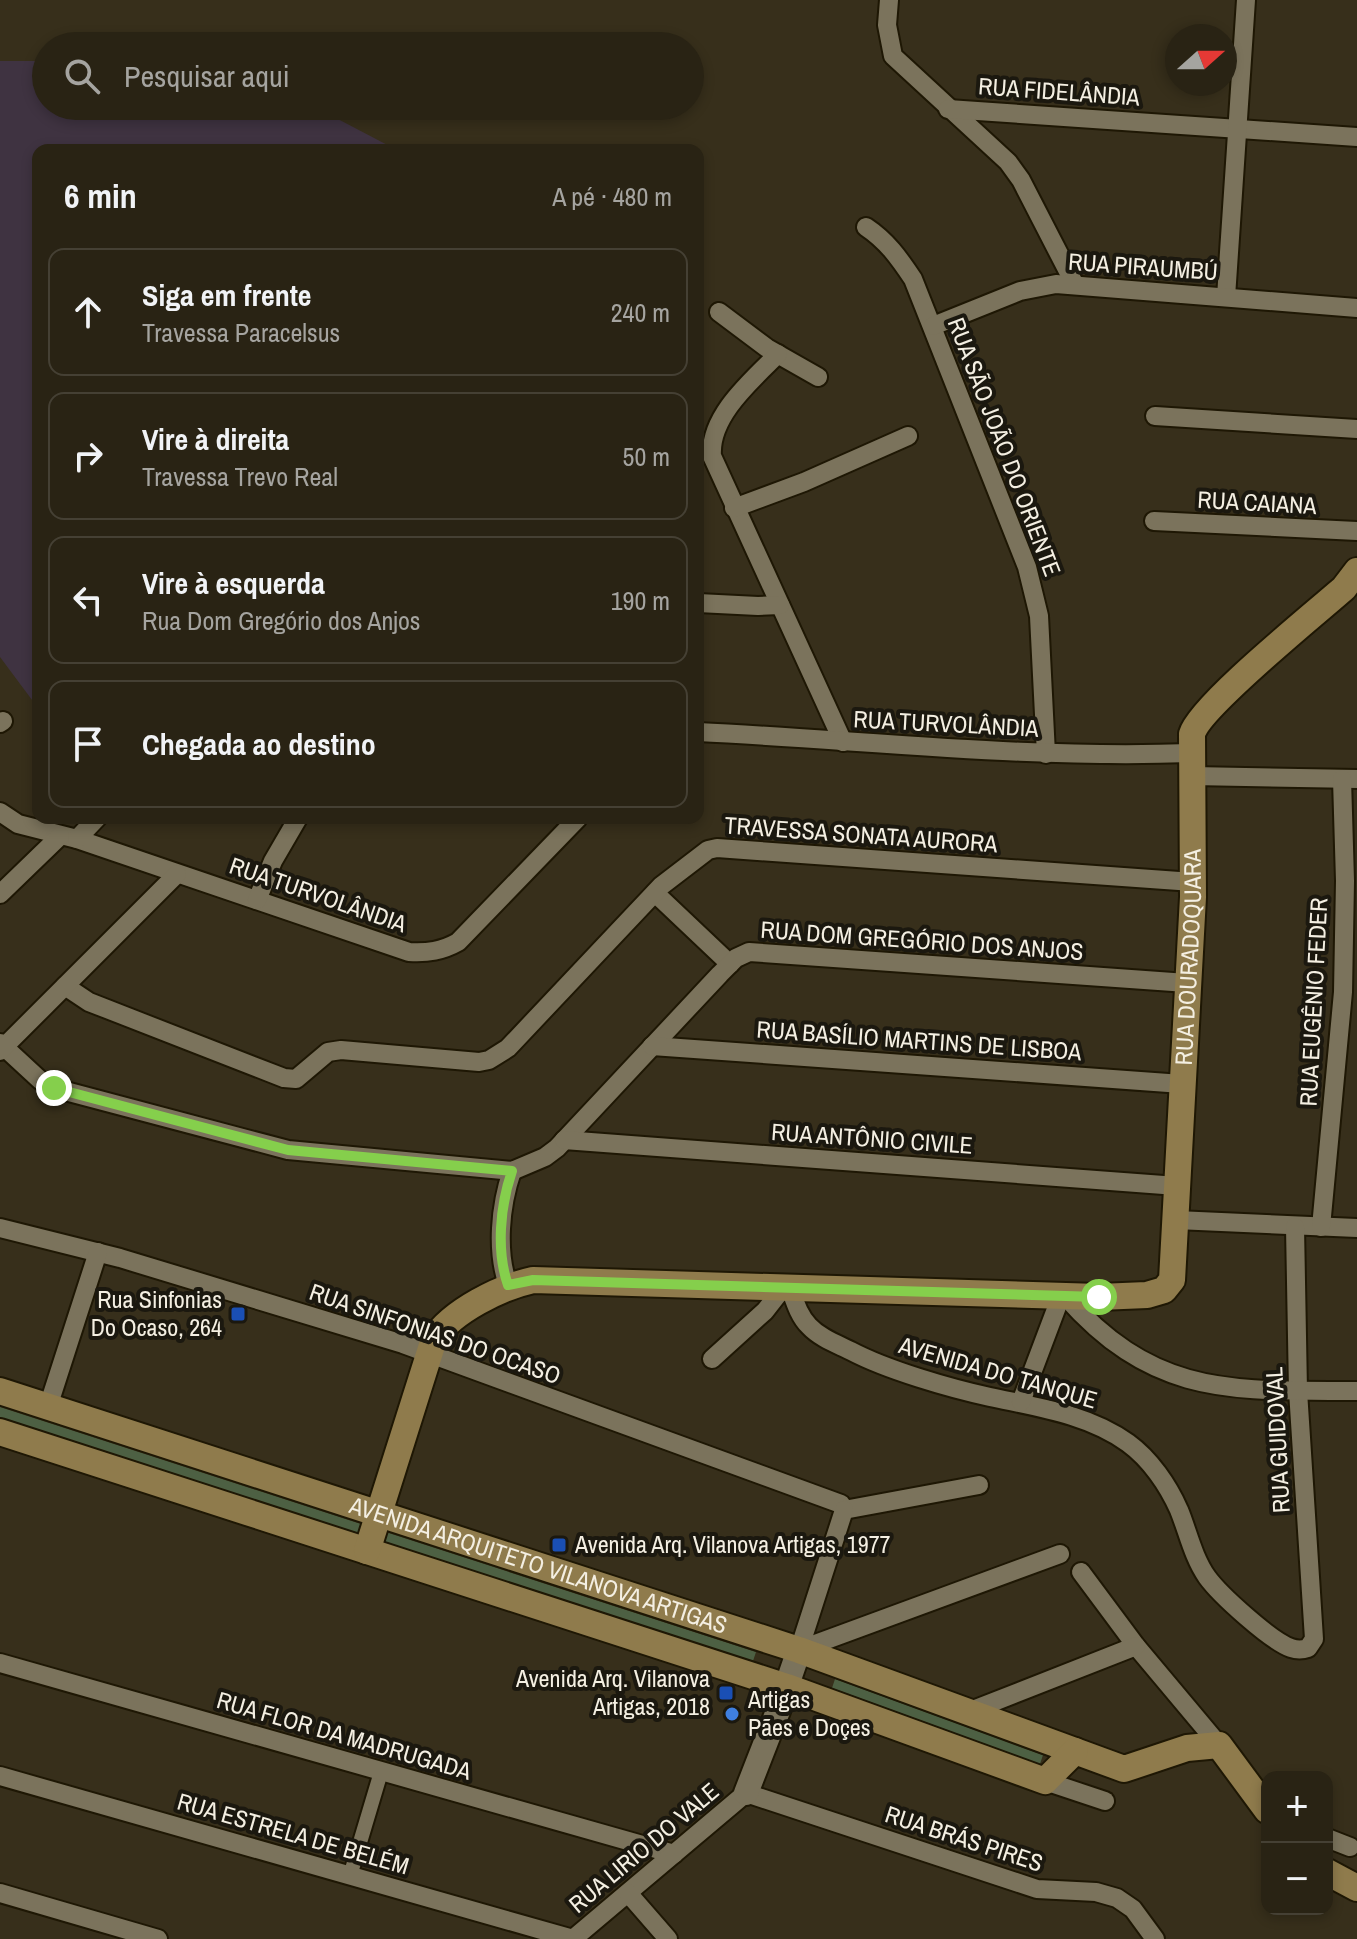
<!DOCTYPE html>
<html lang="pt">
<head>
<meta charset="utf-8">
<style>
  body { margin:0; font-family:"Archivo Narrow",sans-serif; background:#312b1d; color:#f1f3f6 }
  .controls { position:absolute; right:24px; bottom:24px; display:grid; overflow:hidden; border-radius:16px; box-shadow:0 4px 12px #0003 }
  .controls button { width:72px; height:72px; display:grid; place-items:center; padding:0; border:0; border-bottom:2px solid #454034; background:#292314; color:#f1f3f6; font:40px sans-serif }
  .compass { position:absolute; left:1165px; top:24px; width:72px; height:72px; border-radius:50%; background:#292314; box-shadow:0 4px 12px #0003; rotate:69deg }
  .stop { position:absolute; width:24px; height:24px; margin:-18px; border:6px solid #85cf4c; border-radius:50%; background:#fff }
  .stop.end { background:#85cf4c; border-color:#fff; box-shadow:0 2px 8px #0008 }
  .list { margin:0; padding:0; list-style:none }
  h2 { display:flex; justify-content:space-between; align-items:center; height:104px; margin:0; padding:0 32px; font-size:34px }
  h2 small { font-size:26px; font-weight:400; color:#a5a4a0 }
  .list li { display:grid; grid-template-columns:52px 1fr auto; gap:24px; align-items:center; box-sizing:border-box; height:128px; margin:0 16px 16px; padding:0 16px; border:2px solid #454034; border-radius:16px }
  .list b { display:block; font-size:30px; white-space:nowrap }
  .list p { margin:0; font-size:26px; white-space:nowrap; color:#a5a4a0 }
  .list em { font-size:26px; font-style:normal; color:#a5a4a0 }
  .icon { flex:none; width:44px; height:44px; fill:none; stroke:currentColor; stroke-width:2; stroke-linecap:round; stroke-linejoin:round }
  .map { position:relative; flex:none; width:1357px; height:1939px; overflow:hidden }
  .search { position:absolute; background:#292314; box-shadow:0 4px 12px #0003; left:32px; top:32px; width:672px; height:88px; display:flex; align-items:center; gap:20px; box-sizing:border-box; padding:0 28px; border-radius:44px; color:#a5a4a0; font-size:30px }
  .panel { position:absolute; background:#292314; box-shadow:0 4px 12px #0003; left:32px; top:144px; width:672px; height:680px; border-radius:16px }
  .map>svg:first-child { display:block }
  .industrial { fill:#3f3341 }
  .green { fill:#4d6043 }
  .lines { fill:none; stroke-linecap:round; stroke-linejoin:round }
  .pedestrian-casing { stroke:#1e1704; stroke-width:18 }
  .minor-casing { stroke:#1e1704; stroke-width:22 }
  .tertiary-casing { stroke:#1e1704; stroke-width:28 }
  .secondary-casing { stroke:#1e1704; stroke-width:30 }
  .pedestrian { stroke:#7b735c; stroke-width:14 }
  .minor { stroke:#7b735c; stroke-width:18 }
  .tertiary { stroke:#7b735c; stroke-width:24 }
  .secondary { stroke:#8f7b4c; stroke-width:26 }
  .route { stroke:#85cf4c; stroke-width:10 }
  .transit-dot { fill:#1a4fb4; stroke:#1b180f; stroke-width:3 }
  .shop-dot { fill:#3f7fe0; stroke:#1b180f; stroke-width:3 }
  .labels { text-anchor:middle; stroke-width:8; stroke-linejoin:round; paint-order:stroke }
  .street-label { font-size:24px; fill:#f4efe2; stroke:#1b180f }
  .poi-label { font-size:24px; fill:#f4efe2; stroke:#1b180f; text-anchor:end }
</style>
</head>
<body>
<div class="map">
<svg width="1357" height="1939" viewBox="0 0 1357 1939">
  <rect width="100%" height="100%" fill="#372f1b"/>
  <polygon class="industrial" points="0,61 46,61 46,106 313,106 397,150 38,150 38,708 0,657"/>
  <g class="green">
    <polygon points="0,1407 756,1652 753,1661 0,1417"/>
    <polygon points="835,1679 1043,1755 1040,1764 832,1688"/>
  </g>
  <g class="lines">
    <g class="pedestrian-casing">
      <polyline id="pedestrian" points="350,1876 381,1772"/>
    </g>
    <g class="minor-casing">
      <g id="minor">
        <polyline points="889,0 887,25 893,56 1008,162 1021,180 1075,285"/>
        <polyline points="948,109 1357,137"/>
        <path d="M866,227C887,241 899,258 913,279L1027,567L1039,616L1046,754"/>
        <polyline points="1226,297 1246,0"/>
        <polyline points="719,312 767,348 818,377"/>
        <polyline points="933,326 1020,291 1056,284 1357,308"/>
        <path d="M778,354C752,380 709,416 712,456L843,742"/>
        <polyline points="1155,416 1357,429"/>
        <polyline points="734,508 804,482 908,436"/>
        <polyline points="1154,521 1357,531"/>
        <polyline points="698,603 758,606 780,605"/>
        <polyline points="0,723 3,721"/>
        <path d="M698,732C863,740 1026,759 1191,753"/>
        <polyline points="1192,776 1357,779"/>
        <path d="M0,812L18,824L77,839L409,952C428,953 442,951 458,942L578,818"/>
        <polyline points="77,839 97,818"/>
        <polyline points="655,893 730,964"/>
        <polyline points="0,894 60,836"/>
        <polyline points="257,900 273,861 298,818"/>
        <polyline points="65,986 89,1002 284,1078 296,1079 328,1052 341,1050 479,1062 489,1060 508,1048 661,886 708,850 717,848 1193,882"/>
        <polyline points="0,1043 40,1080 54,1088 288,1150 512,1171 545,1157 557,1148 720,974 736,958 749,952 1187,983"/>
        <polyline points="652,1046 1182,1084"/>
        <polyline points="0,1051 177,874"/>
        <polyline points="564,1140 1177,1186"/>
        <polyline points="1176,1220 1357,1228"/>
        <polyline points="1321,1227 1343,992 1345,881 1342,779"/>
        <polyline points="0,1228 120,1258 403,1344 841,1504 844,1510"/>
        <path d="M508,1285C496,1251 500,1206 512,1171"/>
        <path d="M790,1288C795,1302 799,1316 809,1326C820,1338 837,1344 851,1351C887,1370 949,1388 990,1397C1036,1407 1088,1414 1128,1443C1150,1459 1168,1485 1179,1510C1188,1532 1193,1557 1207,1577C1220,1595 1271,1641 1291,1648C1297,1650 1302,1650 1308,1648L1314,1639L1298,1391L1295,1227"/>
        <path d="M1065,1296C1155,1398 1232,1390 1357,1391"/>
        <polyline points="712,1359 765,1311 783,1288"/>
        <polyline points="1021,1402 1061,1296"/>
        <polyline points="48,1407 98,1252"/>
        <polyline points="844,1510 979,1485"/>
        <polyline points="1081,1572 1136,1646 1219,1745"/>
        <polyline points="799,1650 1060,1554"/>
        <polyline points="799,1650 844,1510"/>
        <polyline points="0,1663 674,1854"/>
        <polyline points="968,1712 1136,1646"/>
        <polyline points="0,1776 573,1939 746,1793 1037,1889 1096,1892 1117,1898 1133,1909 1155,1939"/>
        <polyline points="1045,1781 1105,1801"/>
        <polyline points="1327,1838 1350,1847"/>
        <polyline points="0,1893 158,1939"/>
        <polyline points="628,1893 668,1939"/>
      </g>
    </g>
    <g class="tertiary-casing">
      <polyline id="tertiary" points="746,1793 778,1711 799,1650"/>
    </g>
    <g class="secondary-casing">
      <g id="secondary">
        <path id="s1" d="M0,1391L799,1650L1124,1769L1187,1748L1219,1745L1267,1810"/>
        <polyline points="0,1432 787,1687 1045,1781 1075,1751"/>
        <path id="s2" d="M367,1551L434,1339C452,1311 501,1287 533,1280L1099,1297L1147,1295L1164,1290L1172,1280L1193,897L1192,734C1200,706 1316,613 1344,588L1357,571"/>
        <polyline points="1327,1872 1357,1888"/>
      </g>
    </g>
    <use href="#pedestrian" class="pedestrian"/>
    <use href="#minor" class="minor"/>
    <use href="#tertiary" class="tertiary"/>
    <use href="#secondary" class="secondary"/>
  </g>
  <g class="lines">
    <path class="route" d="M54,1088L288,1150L512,1171C500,1206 496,1251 508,1285L533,1280L1099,1297"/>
  </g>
  <g class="transit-dot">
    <rect x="230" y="1306" width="16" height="16" rx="4"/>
    <rect x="551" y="1537" width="16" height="16" rx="4"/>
    <rect x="718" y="1685" width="16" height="16" rx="4"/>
  </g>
  <circle class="shop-dot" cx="732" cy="1714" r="8"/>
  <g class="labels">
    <g class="street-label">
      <text transform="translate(1059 92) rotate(4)" y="8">RUA FIDELÂNDIA</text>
      <text transform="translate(1143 267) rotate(4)" y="8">RUA PIRAUMBÚ</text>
      <text transform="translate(1004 447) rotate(69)" y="8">RUA SÃO JOÃO DO ORIENTE</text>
      <text transform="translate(1257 503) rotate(3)" y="8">RUA CAIANA</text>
      <text transform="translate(946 724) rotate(3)" y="8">RUA TURVOLÂNDIA</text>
      <text transform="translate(861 835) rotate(4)" y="8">TRAVESSA SONATA AURORA</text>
      <text transform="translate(318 895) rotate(19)" y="8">RUA TURVOLÂNDIA</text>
      <text transform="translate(922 941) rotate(4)" y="8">RUA DOM GREGÓRIO DOS ANJOS</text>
      <text dy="8" stroke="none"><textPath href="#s2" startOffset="1308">RUA DOURADOQUARA</textPath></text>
      <text transform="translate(1314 1002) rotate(-87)" y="8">RUA EUGÊNIO FEDER</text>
      <text transform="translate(919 1041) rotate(4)" y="8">RUA BASÍLIO MARTINS DE LISBOA</text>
      <text transform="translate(872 1139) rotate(4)" y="8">RUA ANTÔNIO CIVILE</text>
      <text transform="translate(435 1334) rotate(19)" y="8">RUA SINFONIAS DO OCASO</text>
      <text transform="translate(998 1373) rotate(16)" y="8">AVENIDA DO TANQUE</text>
      <text transform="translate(1278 1440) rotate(-93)" y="8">RUA GUIDOVAL</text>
      <text dy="8" stroke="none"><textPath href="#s1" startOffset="566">AVENIDA ARQUITETO VILANOVA ARTIGAS</textPath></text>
      <text transform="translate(344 1736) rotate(16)" y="8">RUA FLOR DA MADRUGADA</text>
      <text transform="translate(293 1834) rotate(16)" y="8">RUA ESTRELA DE BELÉM</text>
      <text transform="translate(964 1839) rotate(18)" y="8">RUA BRÁS PIRES</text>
      <text transform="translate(644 1848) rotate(-40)" y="8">RUA LIRIO DO VALE</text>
    </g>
    <g class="poi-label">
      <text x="222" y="1308">Rua Sinfonias<tspan x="222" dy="28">Do Ocaso, 264</tspan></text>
      <text x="575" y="1553" text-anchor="start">Avenida Arq. Vilanova Artigas, 1977</text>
      <text x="710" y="1687">Avenida Arq. Vilanova<tspan x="710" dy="28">Artigas, 2018</tspan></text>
      <text x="748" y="1708" text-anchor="start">Artigas<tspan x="748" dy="28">Pães e Doçes</tspan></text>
    </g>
  </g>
</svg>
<div class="controls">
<button>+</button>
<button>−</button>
</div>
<svg class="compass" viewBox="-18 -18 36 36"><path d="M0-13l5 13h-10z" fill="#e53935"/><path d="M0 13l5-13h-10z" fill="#a5a4a0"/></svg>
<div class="stop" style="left:1099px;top:1297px"></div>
<div class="stop end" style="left:54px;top:1088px"></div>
<div class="search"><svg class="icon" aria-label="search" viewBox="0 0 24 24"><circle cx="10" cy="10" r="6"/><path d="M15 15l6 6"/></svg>Pesquisar aqui</div>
<section class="panel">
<h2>6 min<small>A pé · 480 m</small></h2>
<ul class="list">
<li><svg class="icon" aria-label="ahead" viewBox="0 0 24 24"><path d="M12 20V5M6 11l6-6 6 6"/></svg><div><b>Siga em frente</b><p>Travessa Paracelsus</p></div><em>240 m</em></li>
<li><svg class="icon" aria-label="right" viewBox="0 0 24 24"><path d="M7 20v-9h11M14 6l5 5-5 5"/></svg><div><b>Vire à direita</b><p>Travessa Trevo Real</p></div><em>50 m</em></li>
<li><svg class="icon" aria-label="left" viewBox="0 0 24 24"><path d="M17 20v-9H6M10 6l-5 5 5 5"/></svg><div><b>Vire à esquerda</b><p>Rua Dom Gregório dos Anjos</p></div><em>190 m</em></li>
<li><svg class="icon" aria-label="arrive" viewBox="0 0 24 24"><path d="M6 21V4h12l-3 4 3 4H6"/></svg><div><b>Chegada ao destino</b></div></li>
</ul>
</section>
</div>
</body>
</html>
